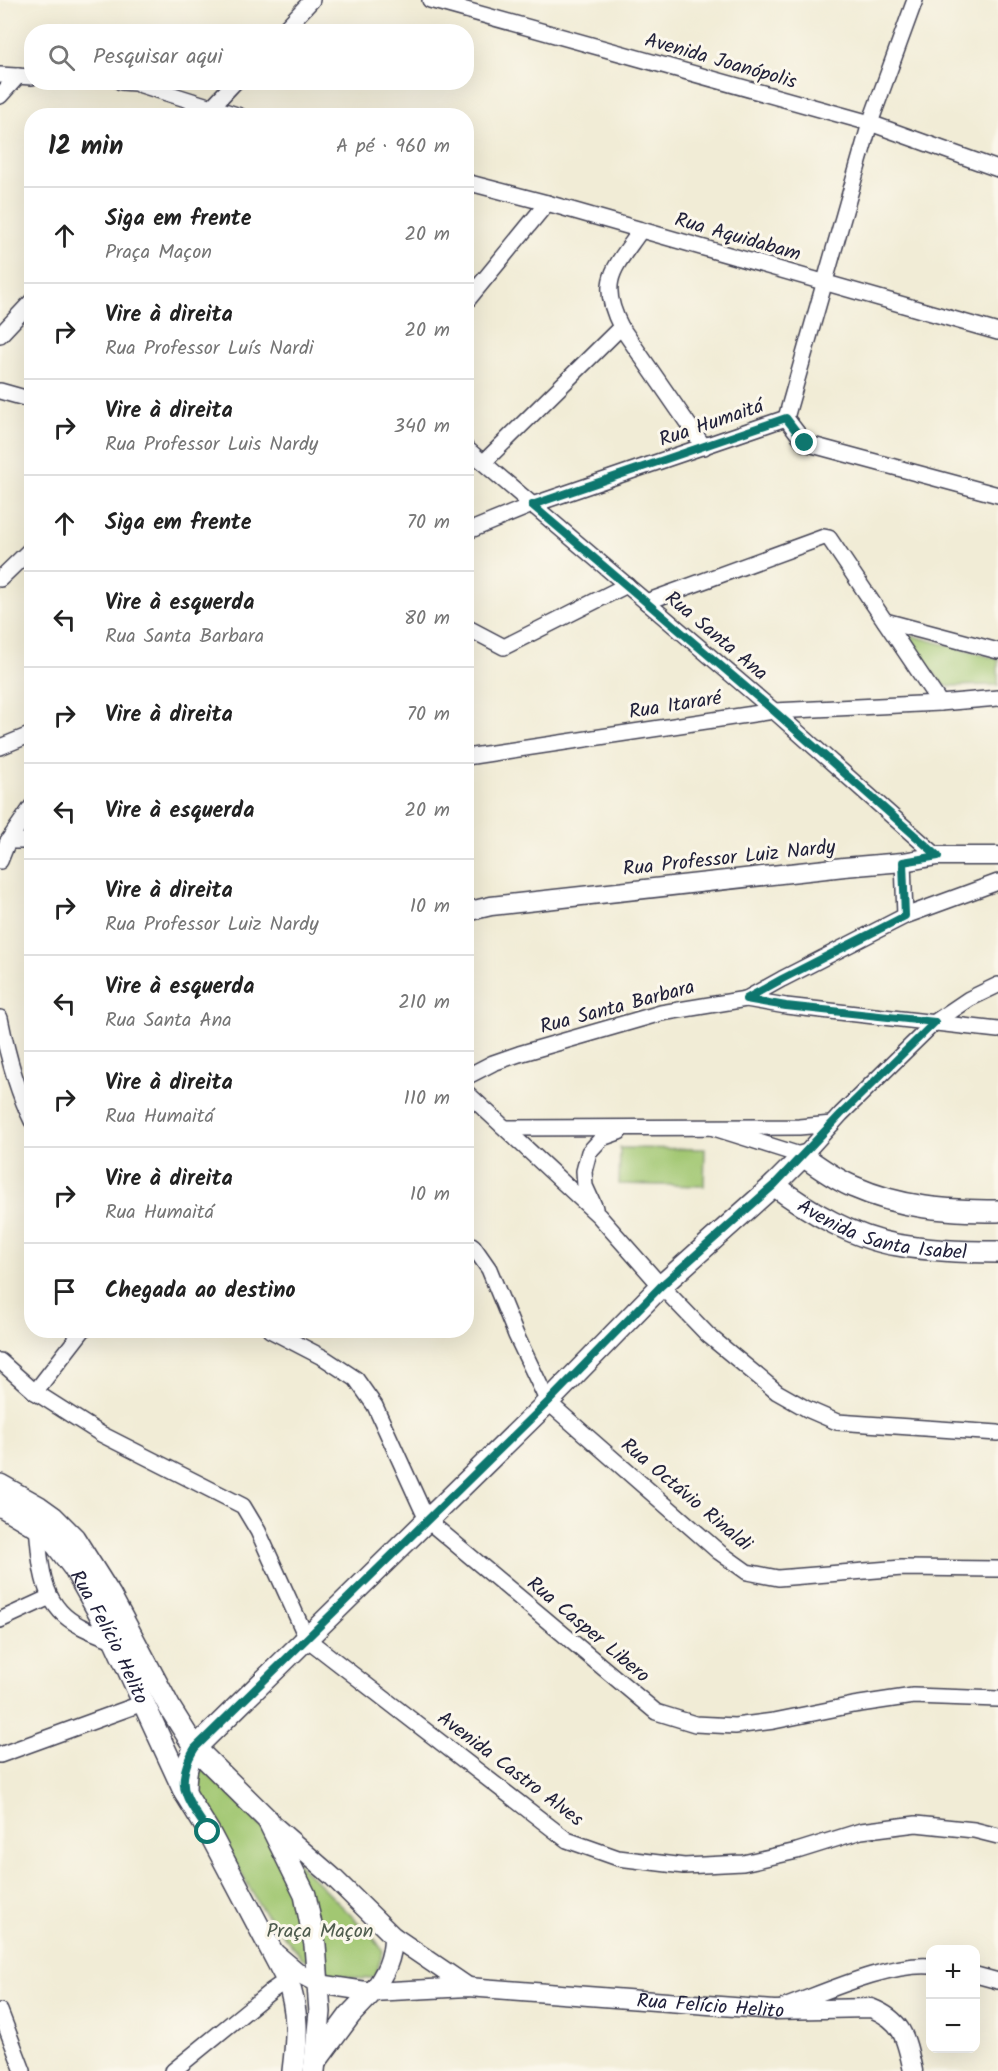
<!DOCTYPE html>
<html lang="pt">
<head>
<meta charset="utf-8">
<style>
  body { margin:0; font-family:Kalam,sans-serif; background:#f2f2f2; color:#222 }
  .controls { position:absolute; right:18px; bottom:18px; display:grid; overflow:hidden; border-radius:12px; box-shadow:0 6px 24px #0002 }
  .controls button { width:54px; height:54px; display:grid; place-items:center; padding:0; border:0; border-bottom:2px solid #e0e0e0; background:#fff; color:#222; font:30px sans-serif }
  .stop { position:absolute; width:18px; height:18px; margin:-14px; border:4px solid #0f766e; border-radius:50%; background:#fff }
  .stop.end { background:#0f766e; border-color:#fff; box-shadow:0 2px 6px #0008 }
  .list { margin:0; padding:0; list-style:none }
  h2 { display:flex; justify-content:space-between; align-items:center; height:78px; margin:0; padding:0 24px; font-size:26px }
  h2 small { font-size:20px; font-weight:400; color:#767676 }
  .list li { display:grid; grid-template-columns:39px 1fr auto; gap:18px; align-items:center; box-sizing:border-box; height:96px; padding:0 24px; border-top:2px solid #e0e0e0 }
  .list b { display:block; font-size:22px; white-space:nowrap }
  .list p { margin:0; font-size:20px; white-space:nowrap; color:#767676 }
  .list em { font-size:20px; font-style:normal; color:#767676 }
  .icon { flex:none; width:33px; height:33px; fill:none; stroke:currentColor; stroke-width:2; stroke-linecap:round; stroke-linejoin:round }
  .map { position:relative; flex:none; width:998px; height:2071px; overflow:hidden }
  .search { position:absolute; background:#fff; box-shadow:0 6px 24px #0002; left:24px; top:24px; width:450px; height:66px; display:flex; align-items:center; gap:15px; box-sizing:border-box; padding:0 21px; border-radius:24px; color:#767676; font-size:22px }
  .panel { position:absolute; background:#fff; box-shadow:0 6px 24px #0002; left:24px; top:108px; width:450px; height:1230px; border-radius:24px }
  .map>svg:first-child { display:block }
  .green { fill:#a2c772; stroke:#627456; stroke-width:1.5 }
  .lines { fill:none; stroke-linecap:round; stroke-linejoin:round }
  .minor-casing { stroke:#414052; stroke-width:18 }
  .tertiary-casing { stroke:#414052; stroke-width:21 }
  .secondary-casing { stroke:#414052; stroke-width:24 }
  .minor { stroke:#fff; stroke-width:15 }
  .tertiary { stroke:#fff; stroke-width:18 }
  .secondary { stroke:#fff; stroke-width:21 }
  .route { stroke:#0f766e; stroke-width:8 }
  .labels { text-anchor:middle; stroke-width:6; stroke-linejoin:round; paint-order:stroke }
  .street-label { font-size:20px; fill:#22223b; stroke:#fbf7ec }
  .park-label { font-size:20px; fill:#4f5c4e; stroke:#fbf7ec }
</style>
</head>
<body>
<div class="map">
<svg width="998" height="2071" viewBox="0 0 998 2071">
  <rect width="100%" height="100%" fill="#fbf7ec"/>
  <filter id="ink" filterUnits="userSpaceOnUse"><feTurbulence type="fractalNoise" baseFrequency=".0167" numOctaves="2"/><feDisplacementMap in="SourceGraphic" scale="12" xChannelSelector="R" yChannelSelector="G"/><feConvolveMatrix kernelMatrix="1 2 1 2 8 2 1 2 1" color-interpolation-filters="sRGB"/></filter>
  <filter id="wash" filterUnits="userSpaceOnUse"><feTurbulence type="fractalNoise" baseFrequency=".008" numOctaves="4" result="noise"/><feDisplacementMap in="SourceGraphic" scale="24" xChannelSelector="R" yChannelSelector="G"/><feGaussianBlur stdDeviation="1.35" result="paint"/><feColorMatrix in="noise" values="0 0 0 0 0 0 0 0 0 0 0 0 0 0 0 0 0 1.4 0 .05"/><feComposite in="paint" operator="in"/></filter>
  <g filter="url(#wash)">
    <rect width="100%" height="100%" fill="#f1ecd6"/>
    <g class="green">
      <polygon points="903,633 998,659 998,685 944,686"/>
      <polygon points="620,1148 705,1149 704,1186 619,1184"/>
      <polygon points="200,1766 374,1938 383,1951 375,1977 363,1979 332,1974 301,1957 261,1908 195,1792 194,1785"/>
    </g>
  </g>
  <g filter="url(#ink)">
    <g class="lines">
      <g class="minor-casing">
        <g id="minor">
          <polyline points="430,0 870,123 998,169"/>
          <polyline points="282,32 312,0"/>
          <polyline points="0,75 32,77"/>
          <polyline points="121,82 135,83 240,116"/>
          <polyline points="0,96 18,76"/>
          <polyline points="206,113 235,82"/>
          <polyline points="466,182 547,203 998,332"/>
          <path d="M641,230C615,268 597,280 621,327L704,447"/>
          <polyline points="466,302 547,203"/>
          <polyline points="0,335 32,301"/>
          <polyline points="0,391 32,400"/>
          <polyline points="786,418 870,123 915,0"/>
          <polyline points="786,418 805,443 998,495"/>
          <polyline points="466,448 774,711 937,856"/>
          <polyline points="484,462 621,327"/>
          <polyline points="466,532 532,505 786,418"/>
          <polyline points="0,579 32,548"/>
          <polyline points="646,602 824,537 829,538 940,703"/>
          <polyline points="885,621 998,651"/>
          <polyline points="466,627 504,647 627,585"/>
          <polyline points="0,747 32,734"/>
          <polyline points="466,757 774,711 940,703 998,698"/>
          <polyline points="8,841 32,841"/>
          <polyline points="0,861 8,841 32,806"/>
          <polyline points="903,862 905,916"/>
          <polyline points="746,999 782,979 905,916 998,882"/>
          <path d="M0,1018C7,1053 16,1089 32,1121"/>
          <polyline points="466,1077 493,1063 519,1054 661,1013 746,999 786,1006 998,1030"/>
          <polyline points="466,1092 599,1216 661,1286 708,1335 777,1392 807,1409 837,1422 998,1433"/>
          <polyline points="506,1128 799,1127 832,1124"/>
          <polyline points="714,1128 803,1156 841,1114 935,1022 969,999 998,985"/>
          <polyline points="595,1208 585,1186 584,1171 589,1152 602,1138 619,1132"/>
          <polyline points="466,1241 473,1246 489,1269 516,1335 548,1402 719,1552 747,1572 778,1578 902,1568 998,1569"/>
          <polyline points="270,1330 324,1358 356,1379 375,1406 427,1520 656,1712 695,1724 735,1726 774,1721 853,1705 913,1696 998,1699"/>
          <polyline points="0,1361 35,1392 101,1434 243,1506 258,1531 307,1639 567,1840 618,1858 684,1866 743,1863 797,1851 861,1831 916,1824 974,1830 998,1836"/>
          <polyline points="35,1392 83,1330"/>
          <path d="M37,1527C41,1565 40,1606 80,1626C91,1632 103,1636 115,1641"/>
          <polyline points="0,1620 50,1597"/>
          <polyline points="0,1755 143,1703"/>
          <polyline points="976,1975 998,1981"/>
          <path d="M784,2007C825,1992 888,1963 930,1966"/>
          <polyline points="0,2011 23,2071"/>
          <polyline points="173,2071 271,1991 287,1980"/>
        </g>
      </g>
      <g class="tertiary-casing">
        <g id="tertiary">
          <polyline points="466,912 491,906 844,867 903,862 937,856 998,856"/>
          <polyline points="271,1823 333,1877 393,1936 468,1987"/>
          <path id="s1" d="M275,1953L300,1974L319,1984L372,1992L468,1987L774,2010L871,2008C904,2021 906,2039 913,2071"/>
          <path d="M372,1992C385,1974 393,1959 393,1936"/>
        </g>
      </g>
      <g class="secondary-casing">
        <g id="secondary">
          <path id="s2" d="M774,1185C808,1211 854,1238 897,1245C931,1251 964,1252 998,1252"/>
          <polyline points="0,1485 39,1507 53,1517 74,1538 110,1595 170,1708 195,1748 268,1820 305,1895 315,1945 320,2012 314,2071"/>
          <path id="s3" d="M0,1505L37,1527L57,1546L74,1568L115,1641L185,1793L209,1832L287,1980C299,2010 297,2039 293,2071"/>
          <path d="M185,1793C185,1776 186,1763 195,1748L548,1402L661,1286L774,1185L803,1156C819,1167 836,1180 854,1187C902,1208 946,1211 998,1211"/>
          <polyline points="316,2061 350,2015 372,1992"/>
        </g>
      </g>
      <use href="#minor" class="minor"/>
      <use href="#tertiary" class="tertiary"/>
      <use href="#secondary" class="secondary"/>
    </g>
  </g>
  <g class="lines" filter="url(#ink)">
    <path class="route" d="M208,1832C202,1820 190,1807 186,1794C180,1780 187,1760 195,1748L548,1402L661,1286L774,1185L841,1114L935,1022L786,1006L746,999L782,979L905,916L903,862L938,856L774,711L532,505L786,418L805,443"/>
  </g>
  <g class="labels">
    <g class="street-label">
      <text transform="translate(721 60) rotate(16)" y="7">Avenida Joanópolis</text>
      <text transform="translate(738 236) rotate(16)" y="7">Rua Aquidabam</text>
      <text transform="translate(711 422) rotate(-19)" y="7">Rua Humaitá</text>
      <text transform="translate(717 635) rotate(40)" y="7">Rua Santa Ana</text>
      <text transform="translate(675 704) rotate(-9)" y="7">Rua Itararé</text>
      <text transform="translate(729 857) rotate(-6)" y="7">Rua Professor Luiz Nardy</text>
      <text transform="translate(617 1006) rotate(-15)" y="7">Rua Santa Barbara</text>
      <text dy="7" stroke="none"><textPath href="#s2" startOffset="120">Avenida Santa Isabel</textPath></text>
      <text transform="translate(687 1494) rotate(40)" y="7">Rua Octávio Rinaldi</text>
      <text transform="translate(589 1629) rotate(40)" y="7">Rua Casper Libero</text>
      <text dy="7" stroke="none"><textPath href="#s3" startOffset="176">Rua Felício Helito</textPath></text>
      <text transform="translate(511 1768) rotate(37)" y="7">Avenida Castro Alves</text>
      <text dy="7" stroke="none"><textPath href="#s1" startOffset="447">Rua Felício Helito</textPath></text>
    </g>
    <g class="park-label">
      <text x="320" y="1937">Praça Maçon</text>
    </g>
  </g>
</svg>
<div class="controls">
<button>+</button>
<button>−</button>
</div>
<div class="stop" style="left:208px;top:1832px"></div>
<div class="stop end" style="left:805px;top:443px"></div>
<div class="search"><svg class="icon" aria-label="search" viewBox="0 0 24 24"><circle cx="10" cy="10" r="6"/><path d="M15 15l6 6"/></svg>Pesquisar aqui</div>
<section class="panel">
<h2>12 min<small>A pé · 960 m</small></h2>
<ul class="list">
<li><svg class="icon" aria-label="ahead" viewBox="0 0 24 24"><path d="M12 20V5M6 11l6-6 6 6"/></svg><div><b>Siga em frente</b><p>Praça Maçon</p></div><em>20 m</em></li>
<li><svg class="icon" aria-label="right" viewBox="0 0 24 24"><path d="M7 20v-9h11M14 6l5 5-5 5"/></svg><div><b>Vire à direita</b><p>Rua Professor Luís Nardi</p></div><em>20 m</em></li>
<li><svg class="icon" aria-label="right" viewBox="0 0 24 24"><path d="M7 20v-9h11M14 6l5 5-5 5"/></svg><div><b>Vire à direita</b><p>Rua Professor Luis Nardy</p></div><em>340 m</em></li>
<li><svg class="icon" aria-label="ahead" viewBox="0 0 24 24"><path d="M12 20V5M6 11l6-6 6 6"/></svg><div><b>Siga em frente</b></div><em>70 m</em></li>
<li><svg class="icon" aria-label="left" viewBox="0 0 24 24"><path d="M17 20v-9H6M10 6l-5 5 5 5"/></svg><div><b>Vire à esquerda</b><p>Rua Santa Barbara</p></div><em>80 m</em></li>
<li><svg class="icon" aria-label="right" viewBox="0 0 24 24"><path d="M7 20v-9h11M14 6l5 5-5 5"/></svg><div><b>Vire à direita</b></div><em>70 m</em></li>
<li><svg class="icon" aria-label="left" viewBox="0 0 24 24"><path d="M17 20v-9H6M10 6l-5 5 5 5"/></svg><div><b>Vire à esquerda</b></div><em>20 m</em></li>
<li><svg class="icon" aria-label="right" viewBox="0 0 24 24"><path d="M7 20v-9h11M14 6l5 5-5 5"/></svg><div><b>Vire à direita</b><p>Rua Professor Luiz Nardy</p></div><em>10 m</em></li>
<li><svg class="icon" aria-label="left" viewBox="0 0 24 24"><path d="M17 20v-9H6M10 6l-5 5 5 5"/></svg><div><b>Vire à esquerda</b><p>Rua Santa Ana</p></div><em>210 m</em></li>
<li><svg class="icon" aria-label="right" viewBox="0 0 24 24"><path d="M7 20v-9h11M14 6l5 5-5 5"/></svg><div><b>Vire à direita</b><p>Rua Humaitá</p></div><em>110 m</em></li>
<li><svg class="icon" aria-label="right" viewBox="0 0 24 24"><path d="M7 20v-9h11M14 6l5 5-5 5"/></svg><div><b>Vire à direita</b><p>Rua Humaitá</p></div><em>10 m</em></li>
<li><svg class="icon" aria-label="arrive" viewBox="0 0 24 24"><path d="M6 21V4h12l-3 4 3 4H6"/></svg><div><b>Chegada ao destino</b></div></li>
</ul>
</section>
</div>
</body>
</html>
